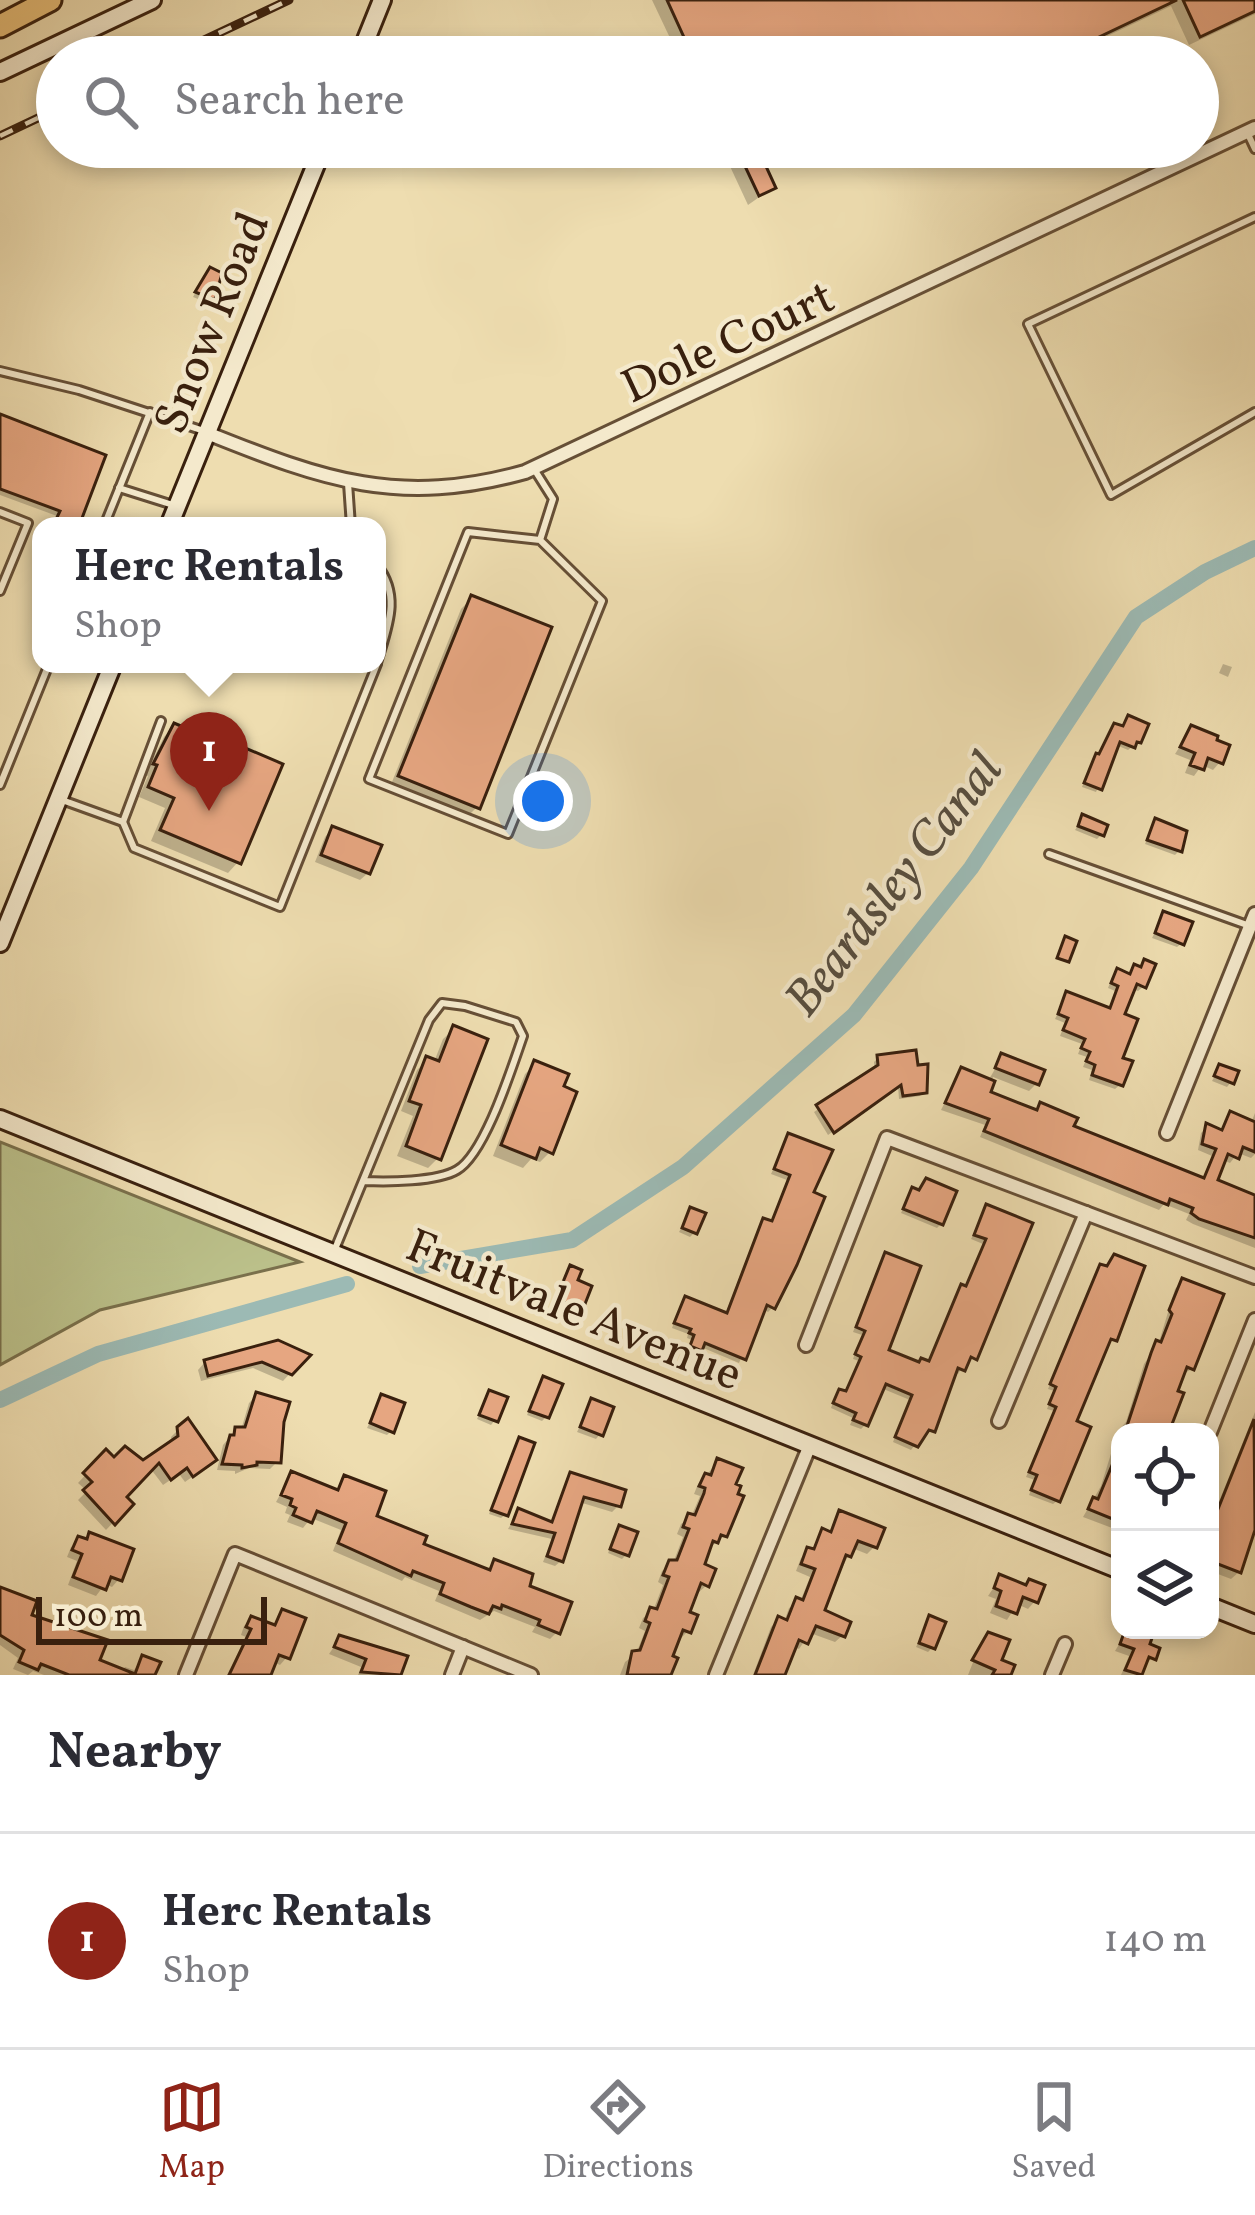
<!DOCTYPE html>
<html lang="en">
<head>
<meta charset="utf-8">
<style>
  body { margin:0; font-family:Vollkorn,serif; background:#f7f7f7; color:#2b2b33 }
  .controls { position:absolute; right:36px; bottom:36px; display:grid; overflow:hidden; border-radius:24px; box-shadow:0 6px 18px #0003 }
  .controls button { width:108px; height:108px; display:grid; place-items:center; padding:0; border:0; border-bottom:3px solid #e1e1e2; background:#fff; color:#2b2b33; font:60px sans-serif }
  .scale { position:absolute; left:36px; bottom:30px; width:231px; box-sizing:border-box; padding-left:12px; border:6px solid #39200e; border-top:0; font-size:33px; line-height:42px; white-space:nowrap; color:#39200e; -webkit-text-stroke:9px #f4e9cc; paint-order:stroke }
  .you { position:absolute; left:543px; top:801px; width:42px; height:42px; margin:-30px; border:9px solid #fff; border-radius:50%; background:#1a73e8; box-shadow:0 0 0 18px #1a73e833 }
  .badge { display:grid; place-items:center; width:78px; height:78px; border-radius:50%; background:#8f2418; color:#fff; font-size:39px; font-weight:700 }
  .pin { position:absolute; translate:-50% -99px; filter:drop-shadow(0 3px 6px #0008) }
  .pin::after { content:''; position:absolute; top:63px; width:42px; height:36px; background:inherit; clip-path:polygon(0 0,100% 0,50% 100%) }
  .popup { position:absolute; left:32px; top:517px; width:354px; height:156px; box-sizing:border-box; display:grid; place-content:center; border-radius:24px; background:#fff; filter:drop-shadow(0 3px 9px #0005); font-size:39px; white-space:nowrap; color:#7c7c81 }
  .popup b { font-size:45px; color:#2b2b33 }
  .popup::after { content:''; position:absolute; left:50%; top:100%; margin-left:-24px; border:24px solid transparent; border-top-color:#fff }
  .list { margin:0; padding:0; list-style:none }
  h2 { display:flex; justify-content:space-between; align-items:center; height:156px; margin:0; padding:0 48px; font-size:51px }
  h2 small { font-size:39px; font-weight:400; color:#7c7c81 }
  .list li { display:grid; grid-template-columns:78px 1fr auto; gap:36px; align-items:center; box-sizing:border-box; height:216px; padding:0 48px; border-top:3px solid #e1e1e2 }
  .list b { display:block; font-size:45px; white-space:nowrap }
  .list p { margin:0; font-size:39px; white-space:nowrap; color:#7c7c81 }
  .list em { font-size:39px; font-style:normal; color:#7c7c81 }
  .icon { flex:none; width:66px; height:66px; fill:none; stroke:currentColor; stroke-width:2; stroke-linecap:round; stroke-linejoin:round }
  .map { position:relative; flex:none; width:1255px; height:1675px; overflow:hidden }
  .search { position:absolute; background:#fff; box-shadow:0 6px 18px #0003; left:36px; right:36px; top:36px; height:132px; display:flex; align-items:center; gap:30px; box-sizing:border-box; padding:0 42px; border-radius:66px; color:#7c7c81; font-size:45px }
  .sheet { height:372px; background:#fff }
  nav { display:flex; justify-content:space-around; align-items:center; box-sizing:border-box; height:168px; border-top:3px solid #e1e1e2; background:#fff; font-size:33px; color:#7c7c81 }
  nav a { display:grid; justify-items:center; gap:6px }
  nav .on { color:#8f2418 }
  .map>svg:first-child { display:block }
  .green { fill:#bbc08a; stroke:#7a704c; stroke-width:3 }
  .shadow { fill:#0003 }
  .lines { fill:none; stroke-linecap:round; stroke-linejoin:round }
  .canal { stroke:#9cbab4; stroke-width:16 }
  .building { fill:#e6a681; stroke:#39200e; stroke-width:3 }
  .lane-casing { stroke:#664f36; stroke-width:12 }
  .street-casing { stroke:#664f36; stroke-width:18 }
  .secondary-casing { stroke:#39200e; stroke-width:22 }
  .highway-casing { stroke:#39200e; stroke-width:27 }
  .lane { stroke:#f4e9cc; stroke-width:6 }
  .street { stroke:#f4e9cc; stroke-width:12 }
  .secondary { stroke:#f4e9cc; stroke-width:16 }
  .highway { stroke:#e7be78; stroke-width:21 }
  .rail-casing { stroke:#39200e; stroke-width:9 }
  .rail { stroke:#f4e9cc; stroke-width:4.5; stroke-dasharray:14; stroke-linecap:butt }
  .labels { text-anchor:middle; stroke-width:9; stroke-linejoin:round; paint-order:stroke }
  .street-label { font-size:48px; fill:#39200e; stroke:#f4e9cc }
  .water-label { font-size:51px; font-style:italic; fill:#574e40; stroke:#f4e9cc }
</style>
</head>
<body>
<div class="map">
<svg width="1255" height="1675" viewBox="0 0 1255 1675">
  <rect width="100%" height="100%" fill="#eeddb0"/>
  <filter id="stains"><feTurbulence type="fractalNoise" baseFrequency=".00167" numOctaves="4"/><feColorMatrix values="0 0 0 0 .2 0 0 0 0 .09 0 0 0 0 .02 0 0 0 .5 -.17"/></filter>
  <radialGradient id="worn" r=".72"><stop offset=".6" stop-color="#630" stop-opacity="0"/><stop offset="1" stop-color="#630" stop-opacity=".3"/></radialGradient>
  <polygon class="green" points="0,1142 300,1262 100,1310 0,1365"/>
  <g class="shadow">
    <polygon points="652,0 1255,0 1255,14 1189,45 1171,6 1063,57 679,57"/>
    <polygon points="721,147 802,147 762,166 772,188 748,205"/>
    <polygon points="219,274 208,303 193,297 203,279"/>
    <polygon points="0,418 75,526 53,526 57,516 0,495"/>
    <polygon points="472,598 477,807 467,817 390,787 461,609"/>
    <polygon points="1223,664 1232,667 1228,677 1219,673"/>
    <polygon points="1128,718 1138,742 1128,750 1116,745 1096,792 1082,787 1093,760"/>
    <polygon points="211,725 227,743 238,862 228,873 151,841 165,808 139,797 148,776 145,775 164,737 174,726 200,737"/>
    <polygon points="1191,729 1220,762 1213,770 1202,765 1194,776 1185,773 1190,760 1175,754"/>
    <polygon points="1083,818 1101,835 1097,839 1075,830"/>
    <polygon points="1155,822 1179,851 1175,855 1145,844"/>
    <polygon points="332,829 368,873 360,880 315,862 325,837"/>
    <polygon points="1164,914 1182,943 1177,947 1152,938"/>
    <polygon points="1144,963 1144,986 1138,991 1132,989 1121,1016 1121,1084 1115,1089 1089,1080 1092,1070 1083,1067 1087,1057 1078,1054 1082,1044 1060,1036 1065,1023 1055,1019 1067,995 1108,1010 1115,991 1108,988 1112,977 1118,972 1129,976"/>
    <polygon points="454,1029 438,1158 428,1168 397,1156 413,1116 401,1111 417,1070 427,1060 434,1062 443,1039"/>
    <polygon points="1002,1057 1036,1084 1029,1091 993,1077 987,1093 1202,1180 1212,1156 1198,1150 1201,1133 1207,1127 1220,1132 1230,1115 1251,1123 1255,1113 1255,1154 1251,1158 1238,1153 1230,1163 1223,1160 1215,1181 1255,1198 1255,1248 1193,1224 1186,1220 1189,1214 1164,1204 1159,1210 980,1137 985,1125 941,1110 961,1070 988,1081"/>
    <polygon points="878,1058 924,1091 920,1096 899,1099 898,1086 828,1135 814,1112 875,1071 874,1062"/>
    <polygon points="535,1064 550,1152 540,1162 531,1159 523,1168 493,1156 525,1074"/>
    <polygon points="1220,1067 1231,1082 1227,1087 1212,1081"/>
    <polygon points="789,1136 810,1194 773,1307 768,1312 762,1309 739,1363 701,1347 695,1354 687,1351 692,1340 687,1338 688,1334 672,1328 681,1304 686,1299 725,1315 759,1226 764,1221 770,1224 787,1180 771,1174"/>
    <polygon points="912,1191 941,1224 937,1228 901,1213"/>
    <polygon points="987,1207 1029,1224 974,1358 966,1361 958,1374 954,1372 932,1431 923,1434 911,1450 893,1442 910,1400 881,1388 866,1424 861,1429 850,1425 853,1418 831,1408 835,1397 840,1392 845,1394 859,1361 853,1359 862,1335 853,1332 881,1260 886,1255 885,1351 918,1365 927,1364 957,1293 964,1289 983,1244 971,1239"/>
    <polygon points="691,1210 695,1232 690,1237 679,1232"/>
    <polygon points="1100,1267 1106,1269 1114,1340 1106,1343 1073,1423 1058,1500 1053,1504 1029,1495 1035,1480 1026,1477 1054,1411 1047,1409 1054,1391 1048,1389"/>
    <polygon points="570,1269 580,1308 576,1312 554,1304"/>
    <polygon points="1182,1281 1192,1369 1181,1375 1174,1392 1180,1395 1165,1432 1120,1432 1120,1531 1083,1517 1101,1486 1118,1431 1126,1422 1144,1364 1159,1342 1175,1289"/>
    <polygon points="306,1356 283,1381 253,1368 201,1381 198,1370 205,1362"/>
    <polygon points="543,1380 546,1417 542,1421 527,1415"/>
    <polygon points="490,1393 495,1420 491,1425 477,1419"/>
    <polygon points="257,1395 278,1461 270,1469 249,1468 235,1474 235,1471 217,1470 223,1445 236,1430 241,1430 249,1403"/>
    <polygon points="382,1397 391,1431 387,1435 367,1428"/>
    <polygon points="592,1402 600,1434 596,1439 577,1432"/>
    <polygon points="1255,1412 1255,1522 1239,1572 1231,1579 1210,1571 1210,1524"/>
    <polygon points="179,1429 206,1467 185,1482 179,1474 163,1485 150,1468 122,1497 130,1505 106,1530 78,1500 87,1491 78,1483 106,1453 114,1461 143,1464 172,1444 171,1437"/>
    <polygon points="520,1440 505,1515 501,1518 489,1514"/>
    <polygon points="718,1462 724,1536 707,1550 701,1566 707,1585 699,1592 695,1591 686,1613 688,1631 681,1638 677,1637 668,1675 620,1675 625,1662 636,1654 645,1631 639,1628 643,1618 653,1611 663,1585 658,1582 662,1571 673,1563 683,1537 677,1534 681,1524 691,1517 700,1496 694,1494 698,1484"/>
    <polygon points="291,1475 335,1492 345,1478 373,1518 420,1546 488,1569 495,1562 527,1588 557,1632 550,1639 532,1632 535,1627 494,1611 480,1620 435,1601 439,1591 405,1577 402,1581 333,1551 341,1530 311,1518 303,1528 287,1522 290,1515 285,1513 287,1507 276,1502"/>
    <polygon points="571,1475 618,1506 612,1512 579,1502 561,1561 555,1566 543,1562 552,1539 508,1529 518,1512 550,1524"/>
    <polygon points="840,1514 874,1547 867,1554 852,1548 821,1611 843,1635 835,1642 810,1633 799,1649 793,1647 782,1675 753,1675 771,1627 779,1619 784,1622 789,1608 800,1602 810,1577 796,1571 801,1558 811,1551 823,1532 828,1534"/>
    <polygon points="620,1528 626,1555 622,1559 608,1553"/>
    <polygon points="90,1536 119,1579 112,1587 105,1584 96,1596 68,1585 77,1561 67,1557 71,1547"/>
    <polygon points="1000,1578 1035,1601 1028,1609 1017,1604 1007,1620 990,1613 996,1599 988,1596"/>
    <polygon points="0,1590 28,1617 96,1662 121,1671 125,1667 134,1670 143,1658 152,1675 44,1675 33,1671 28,1675 13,1669 18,1658 0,1645"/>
    <polygon points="282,1613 287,1657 280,1665 273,1662 268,1675 227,1675 246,1637 241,1635 244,1626 252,1619 272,1627"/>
    <polygon points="930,1619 932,1648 928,1652 916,1647"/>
    <polygon points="1127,1631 1153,1658 1143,1664 1138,1675 1121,1675 1129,1656 1115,1651"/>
    <polygon points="988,1635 998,1662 1008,1675 968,1675 981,1642"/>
    <polygon points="340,1638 404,1658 398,1675 358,1675 361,1667 329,1654"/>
  </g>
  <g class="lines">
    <g class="canal">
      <polyline points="420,1266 572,1240 683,1167 854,1015 971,868 1136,617 1205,572 1255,548"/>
      <polyline points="0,1400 98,1354 347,1284"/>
    </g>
  </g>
  <g class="building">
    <polygon points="667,0 1177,0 1057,57 693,57"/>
    <polygon points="1183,0 1255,0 1255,11 1200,37"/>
    <polygon points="736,147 795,147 764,162 776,188 759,196"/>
    <polygon points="210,267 222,273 215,300 195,292"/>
    <polygon points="0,414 106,455 79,526 53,526 60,511 0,489"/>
    <polygon points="471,595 552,627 480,809 398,776"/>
    <polygon points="1128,715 1149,724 1141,743 1137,742 1135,748 1120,742 1102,790 1084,783 1096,753 1099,754 1114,723 1123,726"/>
    <polygon points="211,721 235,732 231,742 283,764 241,864 160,830 174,798 148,787 157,765 153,764 174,723 202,735"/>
    <polygon points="1191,725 1218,736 1217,740 1230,745 1223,764 1208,758 1204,770 1190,765 1195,753 1180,747"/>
    <polygon points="1082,814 1108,825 1104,836 1078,826"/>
    <polygon points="1155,818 1187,831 1182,852 1147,840"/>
    <polygon points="332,826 382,845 370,874 321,855"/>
    <polygon points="1163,911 1193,922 1184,945 1155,933"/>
    <polygon points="1065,936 1077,941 1069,962 1057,958"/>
    <polygon points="1144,959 1156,964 1146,988 1137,984 1125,1014 1138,1019 1123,1058 1133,1061 1123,1086 1092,1075 1095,1065 1086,1061 1090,1052 1081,1048 1085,1039 1063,1030 1068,1018 1058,1014 1066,991 1110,1008 1118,986 1111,983 1117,968 1130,974 1134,964 1141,967"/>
    <polygon points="453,1025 488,1039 441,1160 406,1146 421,1105 409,1101 426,1056 439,1061"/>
    <polygon points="916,1050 918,1065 928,1064 927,1093 903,1096 901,1085 834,1133 816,1105 878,1065 877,1055"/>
    <polygon points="1001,1053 1045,1070 1039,1085 995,1068"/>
    <polygon points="534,1060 569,1074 564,1086 577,1092 553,1154 540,1148 536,1159 501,1145"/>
    <polygon points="1219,1064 1239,1071 1234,1084 1214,1076"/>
    <polygon points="961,1067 995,1081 991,1092 1037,1110 1040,1102 1078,1118 1074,1126 1204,1178 1216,1149 1202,1144 1206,1123 1222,1130 1230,1111 1255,1122 1255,1152 1243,1147 1239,1159 1228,1154 1218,1180 1255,1195 1255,1238 1199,1219 1191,1213 1193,1208 1170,1199 1168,1205 984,1131 989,1119 945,1103"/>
    <polygon points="788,1133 833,1150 814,1192 825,1197 797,1265 775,1309 767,1305 746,1360 705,1343 702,1351 690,1346 694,1335 689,1333 691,1329 674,1323 685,1296 727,1313 763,1218 772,1221 790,1175 774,1169"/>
    <polygon points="926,1178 957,1191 943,1225 903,1209 912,1187 919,1190"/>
    <polygon points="986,1204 1033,1223 977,1360 971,1357 965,1371 958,1368 935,1432 929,1430 918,1447 895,1437 912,1395 886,1384 868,1426 853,1420 856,1413 833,1403 839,1389 846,1391 861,1357 855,1354 865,1331 856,1327 885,1252 921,1266 889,1350 919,1362 921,1358 929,1361 961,1284 966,1286 986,1239 974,1235"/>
    <polygon points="690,1207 706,1213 697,1234 682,1228"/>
    <polygon points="1114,1254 1145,1266 1117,1341 1111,1339 1077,1421 1091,1427 1060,1502 1031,1490 1037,1475 1029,1472 1056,1407 1049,1404 1056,1387 1050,1384 1100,1264 1107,1266"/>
    <polygon points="570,1265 582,1270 578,1280 592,1286 583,1309 556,1299"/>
    <polygon points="1182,1278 1224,1294 1194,1370 1187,1367 1178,1391 1184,1393 1169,1432 1125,1432 1151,1353 1156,1340 1161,1342 1172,1314 1169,1310"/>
    <polygon points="278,1340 311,1355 292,1375 262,1362 208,1376 204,1360"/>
    <polygon points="543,1376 563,1384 549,1418 529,1411"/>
    <polygon points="489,1390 508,1397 498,1422 479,1415"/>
    <polygon points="256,1392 290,1402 284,1422 281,1463 257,1462 257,1465 242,1468 242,1465 222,1464 230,1435 234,1435 235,1427 245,1427"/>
    <polygon points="381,1394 405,1403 394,1433 370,1423"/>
    <polygon points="591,1398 614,1407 603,1436 580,1427"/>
    <polygon points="188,1418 217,1460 193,1477 187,1468 171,1480 159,1463 127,1497 134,1504 115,1525 83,1490 92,1482 83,1473 106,1449 114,1457 125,1446 143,1460 178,1436 177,1427"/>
    <polygon points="1254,1419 1255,1530 1241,1573 1210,1561 1210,1529"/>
    <polygon points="519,1437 535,1443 508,1516 491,1510"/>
    <polygon points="1120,1446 1120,1522 1088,1509 1093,1497 1098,1499"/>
    <polygon points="717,1458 743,1468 736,1484 741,1486 738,1494 744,1496 727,1537 721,1535 718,1543 713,1541 705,1564 716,1569 709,1587 701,1583 690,1612 698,1615 691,1633 683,1630 673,1656 678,1658 671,1675 627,1675 632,1651 640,1650 650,1623 645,1621 650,1607 657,1609 669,1577 663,1575 669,1560 677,1560 689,1529 683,1527 688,1513 695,1515 704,1493 705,1488 699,1486 705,1473 711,1475"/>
    <polygon points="291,1471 338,1490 344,1475 386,1491 377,1516 427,1536 424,1544 490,1570 494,1559 533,1574 530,1586 572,1602 560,1634 538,1625 540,1620 502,1605 501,1609 493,1606 489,1614 471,1607 440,1594 444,1583 413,1571 411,1576 338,1543 346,1523 317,1511 312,1523 293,1515 296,1508 290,1505 292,1499 281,1495"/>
    <polygon points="570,1472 626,1490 621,1507 584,1497 563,1562 547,1556 555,1533 512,1524 518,1508 552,1522"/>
    <polygon points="839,1510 885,1528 877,1548 858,1541 851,1557 846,1555 825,1610 851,1622 845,1637 816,1626 808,1644 799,1640 785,1675 755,1675 778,1616 787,1620 796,1597 803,1600 815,1569 801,1564 807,1547 814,1549 822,1528 831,1532"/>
    <polygon points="619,1525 638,1532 629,1556 610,1549"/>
    <polygon points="89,1532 134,1549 122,1581 111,1577 106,1590 73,1577 82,1554 72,1550 78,1536 87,1539"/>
    <polygon points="999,1574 1026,1585 1029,1579 1045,1585 1038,1603 1023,1597 1017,1614 996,1606 1001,1591 994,1588"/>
    <polygon points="0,1587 37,1601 32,1615 108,1640 100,1660 135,1674 142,1655 161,1662 155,1675 69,1675 41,1664 38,1670 19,1662 24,1650 0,1635"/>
    <polygon points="282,1609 306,1618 290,1659 279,1655 271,1675 229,1675 251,1629 246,1627 251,1616 275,1625"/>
    <polygon points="929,1615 946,1622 935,1649 919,1643"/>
    <polygon points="1125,1630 1152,1638 1150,1644 1160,1648 1156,1660 1149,1657 1142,1675 1125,1670 1134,1649 1120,1644"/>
    <polygon points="988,1632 1010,1640 1002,1660 1015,1665 1011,1675 992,1675 995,1670 972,1660"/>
    <polygon points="339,1635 408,1656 401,1675 361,1672 366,1659 334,1647"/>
  </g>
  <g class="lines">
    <g class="lane-casing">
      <g id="lane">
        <polyline points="1247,132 1255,149"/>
        <polyline points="1255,217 1028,324 1111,495 1255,412"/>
        <polyline points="0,371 79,390 204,431"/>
        <polyline points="534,469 553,499 540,540 468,532 369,779 508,834 602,601 540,540"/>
        <polyline points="348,483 351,526"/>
        <polyline points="119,488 173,505"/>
        <polyline points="0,512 28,523 0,591"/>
        <polyline points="104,526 150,412"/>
        <path d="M377,565C402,597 387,628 377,663"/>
        <polyline points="0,785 49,664"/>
        <polyline points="62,800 123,822 161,721"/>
        <polyline points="123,822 134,848 280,907 377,664"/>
        <polyline points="1049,854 1247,925"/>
        <path d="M335,1249L429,1020L442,1003L465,1006L516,1022L523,1036C512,1067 485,1154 457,1170C437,1182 387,1182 364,1181"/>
      </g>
    </g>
    <g class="street-casing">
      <g id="street">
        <path d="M207,433C324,480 399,507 525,472L1255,128"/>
        <polyline points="1167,1133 1255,914"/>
        <polyline points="806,1345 887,1138 1255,1277"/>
        <polyline points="999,1421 1086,1213"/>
        <polyline points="1210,1432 1255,1320"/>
        <polyline points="186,1675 235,1554 531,1675"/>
        <polyline points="452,1675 463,1647"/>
        <polyline points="716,1675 810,1445"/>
        <polyline points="1052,1675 1065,1644"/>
      </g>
    </g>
    <g class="secondary-casing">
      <g id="secondary">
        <polyline points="359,57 382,0"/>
        <polyline points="0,72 152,0"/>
        <polyline points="169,526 323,147"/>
        <polyline points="0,943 113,664"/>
        <polyline points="0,1119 1120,1570"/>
        <polyline points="1210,1606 1255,1624"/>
      </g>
    </g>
    <g class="highway-casing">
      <polyline id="highway" points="0,26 50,0"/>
    </g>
    <use href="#lane" class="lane"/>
    <use href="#street" class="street"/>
    <use href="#secondary" class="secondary"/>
    <use href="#highway" class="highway"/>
    <g class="rail-casing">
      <g id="rail">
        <polyline points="168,57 289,0"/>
        <polyline points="0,136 57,109"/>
      </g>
    </g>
    <use href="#rail" class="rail"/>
  </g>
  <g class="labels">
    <g class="street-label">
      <text transform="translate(210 322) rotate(-68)" y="17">Snow Road</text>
      <text transform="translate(727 340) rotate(-25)" y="17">Dole Court</text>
      <text transform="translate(575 1308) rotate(22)" y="17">Fruitvale Avenue</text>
    </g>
    <g class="water-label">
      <text transform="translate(892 883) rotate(-52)" y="18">Beardsley Canal</text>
    </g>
  </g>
  <rect width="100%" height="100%" filter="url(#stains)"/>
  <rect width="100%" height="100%" fill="url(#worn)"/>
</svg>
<div class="controls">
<button><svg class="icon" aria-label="locate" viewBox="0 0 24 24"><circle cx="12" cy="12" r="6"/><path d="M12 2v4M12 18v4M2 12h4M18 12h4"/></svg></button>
<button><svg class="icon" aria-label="layers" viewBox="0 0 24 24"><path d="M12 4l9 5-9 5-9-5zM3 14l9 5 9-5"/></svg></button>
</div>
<div class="scale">100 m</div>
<div class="you"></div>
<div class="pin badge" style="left:209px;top:811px">1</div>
<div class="popup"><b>Herc Rentals</b>Shop</div>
<div class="search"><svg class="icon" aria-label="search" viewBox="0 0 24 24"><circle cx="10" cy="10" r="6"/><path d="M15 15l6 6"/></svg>Search here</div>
</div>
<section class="sheet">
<h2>Nearby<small></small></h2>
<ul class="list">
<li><span class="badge">1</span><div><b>Herc Rentals</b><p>Shop</p></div><em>140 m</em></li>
</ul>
</section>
<nav>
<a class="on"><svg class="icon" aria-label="map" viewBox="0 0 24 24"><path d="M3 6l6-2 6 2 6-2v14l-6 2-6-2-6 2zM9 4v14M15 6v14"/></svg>Map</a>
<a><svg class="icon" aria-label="directions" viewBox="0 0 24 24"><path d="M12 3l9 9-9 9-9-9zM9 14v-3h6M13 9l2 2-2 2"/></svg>Directions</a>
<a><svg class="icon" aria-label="saved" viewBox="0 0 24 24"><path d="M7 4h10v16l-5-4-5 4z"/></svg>Saved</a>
</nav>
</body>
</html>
